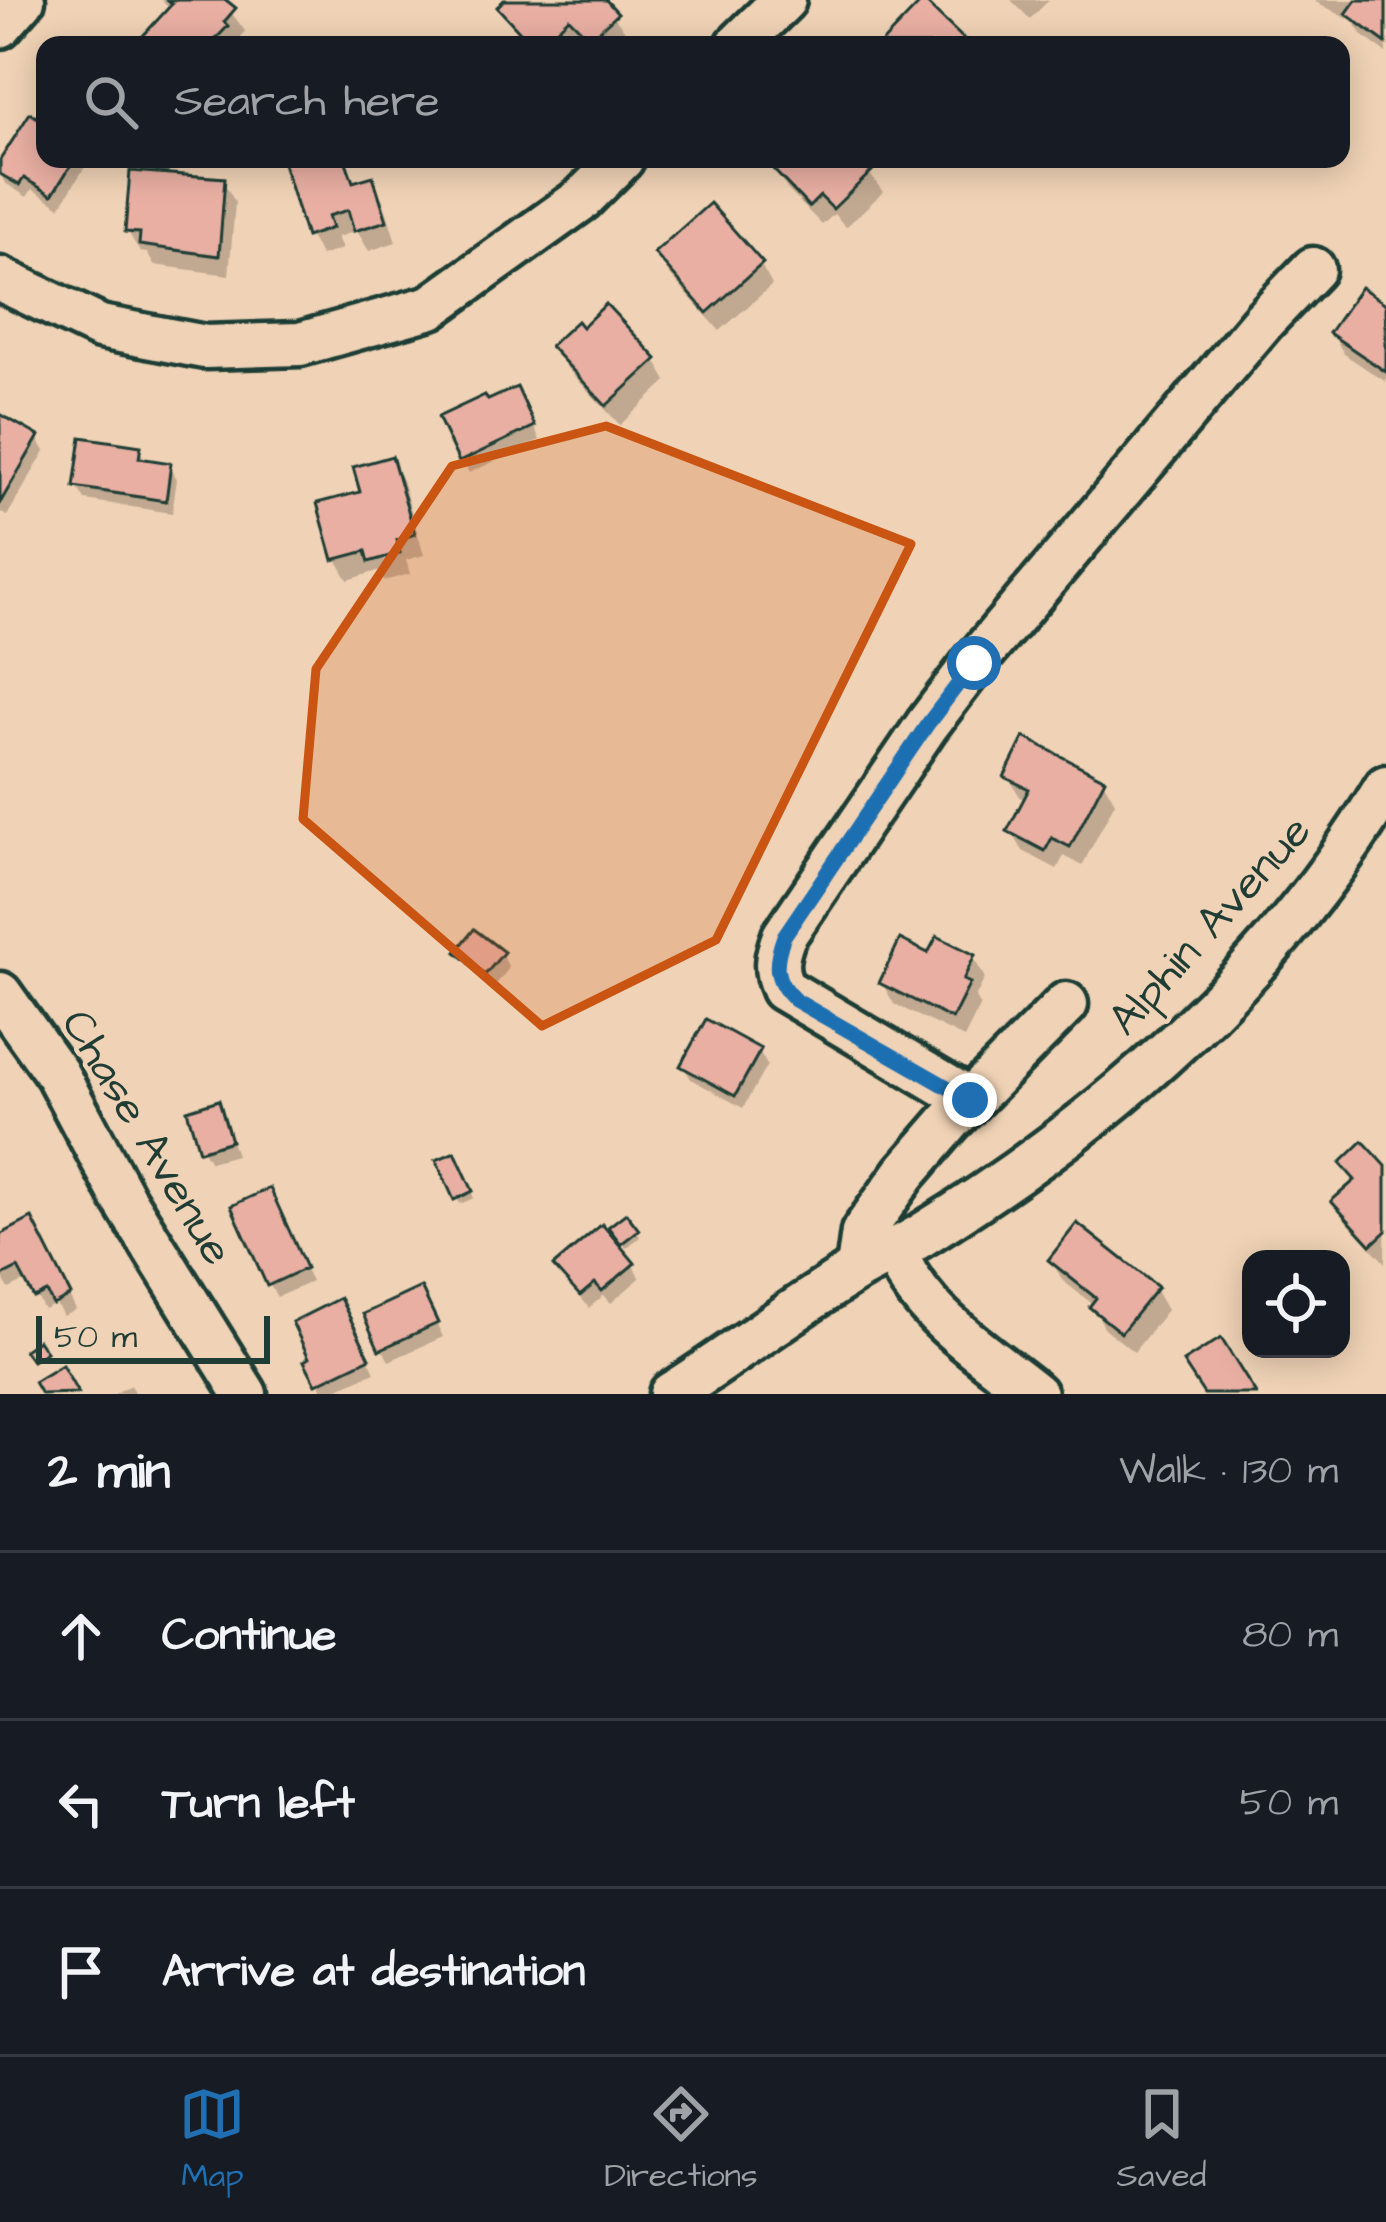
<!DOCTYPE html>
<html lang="en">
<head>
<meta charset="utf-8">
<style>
  body { margin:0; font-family:"Architects Daughter",sans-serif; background:#20242c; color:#f1f3f6 }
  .controls { position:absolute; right:36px; bottom:36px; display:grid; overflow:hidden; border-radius:24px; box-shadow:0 6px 30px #0003 }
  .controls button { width:108px; height:108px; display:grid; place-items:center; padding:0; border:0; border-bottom:3px solid #363941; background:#171b24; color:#f1f3f6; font:60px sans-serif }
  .scale { position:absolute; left:36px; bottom:30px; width:234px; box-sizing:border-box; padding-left:12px; border:6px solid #1f3d34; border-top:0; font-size:33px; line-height:42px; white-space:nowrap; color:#1f3d34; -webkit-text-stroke:9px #f0d3b6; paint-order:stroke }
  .stop { position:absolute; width:36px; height:36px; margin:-27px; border:9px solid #1f6fb2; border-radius:50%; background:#fff }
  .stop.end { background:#1f6fb2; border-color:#fff; box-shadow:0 3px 12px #0008 }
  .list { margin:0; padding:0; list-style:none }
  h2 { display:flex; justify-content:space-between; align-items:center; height:156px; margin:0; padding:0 48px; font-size:51px }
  h2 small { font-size:39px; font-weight:400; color:#9ea1a6 }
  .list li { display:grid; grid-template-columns:78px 1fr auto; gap:36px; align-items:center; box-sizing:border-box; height:168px; padding:0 48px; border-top:3px solid #363941 }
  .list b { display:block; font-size:45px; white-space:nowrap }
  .list em { font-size:39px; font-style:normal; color:#9ea1a6 }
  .icon { flex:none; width:66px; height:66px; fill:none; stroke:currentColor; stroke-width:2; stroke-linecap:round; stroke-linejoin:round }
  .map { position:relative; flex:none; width:1386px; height:1394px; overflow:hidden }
  .search { position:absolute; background:#171b24; box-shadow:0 6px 30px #0003; left:36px; right:36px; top:36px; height:132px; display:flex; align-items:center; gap:30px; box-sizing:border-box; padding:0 42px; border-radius:24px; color:#9ea1a6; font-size:45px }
  .sheet { height:660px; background:#171b24 }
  nav { display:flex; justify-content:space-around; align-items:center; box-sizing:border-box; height:168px; border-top:3px solid #363941; background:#171b24; font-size:33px; color:#9ea1a6 }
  nav a { display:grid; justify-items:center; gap:6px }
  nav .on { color:#1f6fb2 }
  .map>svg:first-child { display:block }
  .shadow { fill:#0003 }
  .building { fill:#e9afa3; stroke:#1f3d34; stroke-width:3 }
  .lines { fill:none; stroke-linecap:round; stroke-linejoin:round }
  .minor-casing { stroke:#1f3d34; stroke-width:51 }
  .minor { stroke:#f0d3b6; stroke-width:42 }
  .route { stroke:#1f6fb2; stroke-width:15 }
  .marked { fill:#ca5512; fill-opacity:0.2; stroke:#ca5512; stroke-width:9; stroke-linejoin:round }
  .labels { text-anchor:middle; stroke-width:9; stroke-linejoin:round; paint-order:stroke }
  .street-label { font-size:45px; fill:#1f3d34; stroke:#f0d3b6 }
</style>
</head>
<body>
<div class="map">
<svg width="1386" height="1394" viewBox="0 0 1386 1394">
  <rect width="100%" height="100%" fill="#f0d3b6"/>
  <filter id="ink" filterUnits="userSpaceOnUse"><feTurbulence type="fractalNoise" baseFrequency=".00833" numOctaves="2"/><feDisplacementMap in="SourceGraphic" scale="24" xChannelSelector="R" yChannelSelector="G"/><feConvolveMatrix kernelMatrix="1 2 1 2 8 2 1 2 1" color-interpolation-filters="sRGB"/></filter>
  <g filter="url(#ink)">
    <g class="shadow">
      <polygon points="161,0 222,0 245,31 236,45 148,45 145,38 171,10"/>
      <polygon points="508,0 602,0 628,35 617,45 591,45 583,36 573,45 528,45 500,7"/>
      <polygon points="1011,0 1049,0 1030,19"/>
      <polygon points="1313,0 1386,0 1386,53 1362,35 1350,16 1348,19"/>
      <polygon points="45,126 45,159 88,162 60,207 32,189 27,197 5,183 0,174 0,166"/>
      <polygon points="307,159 343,159 356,184 371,180 383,200 396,242 369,251 357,231 337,237 342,249 321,256 309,235"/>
      <polygon points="786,159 859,159 883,192 846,227 834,214 822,225 787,189 775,169"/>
      <polygon points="223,181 235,202 229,275 154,265 147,253 140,252 128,232"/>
      <polygon points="657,254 761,265 772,285 720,331 669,274"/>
      <polygon points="1386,307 1386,382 1344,354 1332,333"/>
      <polygon points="554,347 655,360 667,381 620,425 566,367"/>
      <polygon points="523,403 540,440 469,473 462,460 487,404"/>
      <polygon points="0,420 37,438 45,451 7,516 0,512"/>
      <polygon points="139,449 147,463 169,466 177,479 172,513 85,500 77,487"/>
      <polygon points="390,459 402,480 424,555 406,560 410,574 384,581 378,571 348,580 336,559 321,506 363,494"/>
      <polygon points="1008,776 1103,781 1115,802 1082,866 1064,856 1057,869 1023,851 1011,831 1026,800 1020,797"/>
      <polygon points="460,952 502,954 509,968 494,987 468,965"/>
      <polygon points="930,957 973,957 985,978 975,998 980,1006 964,1038 894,1004 882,983"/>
      <polygon points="759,1051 767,1065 743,1108 691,1079 683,1066"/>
      <polygon points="218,1104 236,1155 210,1162 202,1149"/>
      <polygon points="454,1155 474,1198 460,1204 440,1162"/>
      <polygon points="1343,1164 1386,1170 1385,1263 1347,1222 1335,1202 1355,1184"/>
      <polygon points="276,1205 311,1282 277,1297 269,1284"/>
      <polygon points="637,1231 640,1237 626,1248 615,1233"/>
      <polygon points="39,1235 76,1310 63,1316 56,1304 44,1310 28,1280 9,1289 0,1273 0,1238"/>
      <polygon points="1051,1260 1155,1289 1167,1310 1134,1352 1104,1328 1094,1305 1063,1281"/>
      <polygon points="632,1264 640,1278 611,1303 604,1295 589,1308 557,1267"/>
      <polygon points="427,1304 443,1337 389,1361 382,1348"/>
      <polygon points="347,1315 375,1372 325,1394 308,1362"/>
      <polygon points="130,1385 135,1394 114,1394"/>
    </g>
    <g class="building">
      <polygon points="167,0 226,0 236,8 224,22 228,26 210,45 149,45 141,38 172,4"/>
      <polygon points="504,0 606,0 618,13 590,39 569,18 540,45 532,45 497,7"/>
      <polygon points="923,0 970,45 880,45"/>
      <polygon points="1356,0 1386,0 1386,43 1346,14"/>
      <polygon points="30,113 45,123 45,159 75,159 52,195 24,178 19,185 0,174 0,160"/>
      <polygon points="296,159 345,159 353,182 373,176 387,221 354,231 348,210 328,216 332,228 306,237 283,163"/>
      <polygon points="781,159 863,159 873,170 833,209 820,196 809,207 772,168"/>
      <polygon points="130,171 225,178 219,256 139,245 140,233 125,232"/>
      <polygon points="710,203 763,263 707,313 654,253"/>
      <polygon points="1361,287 1386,304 1386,372 1329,333"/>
      <polygon points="606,304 657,359 606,406 550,346 577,321 582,327"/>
      <polygon points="517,387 535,426 459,462 438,417 485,395 488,400"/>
      <polygon points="0,414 39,436 0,503"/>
      <polygon points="81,437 141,446 139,458 171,463 166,501 74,487"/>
      <polygon points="392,456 415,534 397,540 400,553 369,562 366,551 333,560 317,503 360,492 353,467"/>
      <polygon points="1024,737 1105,779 1070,847 1052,838 1045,851 1007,831 1029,789 1004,777"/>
      <polygon points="474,929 504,952 485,975 456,952"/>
      <polygon points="937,936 975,955 963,980 970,983 952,1019 879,983 900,939 928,953"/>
      <polygon points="706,1019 761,1049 735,1096 680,1066"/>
      <polygon points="219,1100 231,1141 199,1151 187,1110"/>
      <polygon points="1363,1141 1386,1166 1386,1231 1371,1245 1331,1201 1355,1180 1340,1163"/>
      <polygon points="455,1152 473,1191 454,1200 436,1160"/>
      <polygon points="270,1188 306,1268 267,1286 231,1206"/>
      <polygon points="626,1213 639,1230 621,1244 608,1227"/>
      <polygon points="32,1218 71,1295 53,1305 47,1292 34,1298 18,1268 0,1277 0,1235"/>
      <polygon points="1077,1223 1158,1287 1121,1333 1089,1307 1096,1298 1048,1260"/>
      <polygon points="602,1224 635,1263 602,1291 595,1283 580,1296 553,1266"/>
      <polygon points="421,1287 438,1323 379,1350 363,1314"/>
      <polygon points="340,1298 370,1358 316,1384 304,1361 309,1358 292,1322"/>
      <polygon points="1221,1338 1256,1394 1204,1394 1183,1362"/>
      <polygon points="38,1340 46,1352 32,1361 24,1350"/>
      <polygon points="62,1365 78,1393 41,1394 34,1382"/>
    </g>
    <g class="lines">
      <g class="minor-casing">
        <g id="minor">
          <polyline points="0,26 23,0"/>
          <polyline points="738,45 784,0"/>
          <polyline points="0,279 100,327 205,347 300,344 431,307 582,199 622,159"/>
          <polyline points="0,994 57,1074 123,1198 245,1394"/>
          <path d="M970,1100L783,989C774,969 776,957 784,936L927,725L974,663L1264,320L1313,269"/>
          <path d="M895,1249C915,1312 986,1354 1035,1394"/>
          <polyline points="858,1268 863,1232 905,1173 950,1121 1066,1004"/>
          <path d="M671,1394C732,1355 791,1311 853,1272C876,1258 902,1248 925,1233C1108,1120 1275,973 1386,787"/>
        </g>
      </g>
      <use href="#minor" class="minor"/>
    </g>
  </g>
  <g class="lines" filter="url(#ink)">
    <path class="route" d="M970,1100L795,1000C773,980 774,963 784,936L927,725L974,663"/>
  </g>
  <path class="marked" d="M606,426L911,544L716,940L542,1026L303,819L316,669L452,466Z"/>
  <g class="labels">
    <g class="street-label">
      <text transform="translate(1208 924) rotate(-48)" y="16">Alphin Avenue</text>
      <text transform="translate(149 1136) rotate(59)" y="16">Chase Avenue</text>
    </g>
  </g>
</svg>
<div class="controls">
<button><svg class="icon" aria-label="locate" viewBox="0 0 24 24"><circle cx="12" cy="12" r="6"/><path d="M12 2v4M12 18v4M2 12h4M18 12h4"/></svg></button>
</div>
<div class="scale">50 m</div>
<div class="stop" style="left:974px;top:663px"></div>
<div class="stop end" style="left:970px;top:1100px"></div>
<div class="search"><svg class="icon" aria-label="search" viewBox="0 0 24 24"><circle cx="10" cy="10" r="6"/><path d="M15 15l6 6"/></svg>Search here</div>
</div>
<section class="sheet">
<h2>2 min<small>Walk · 130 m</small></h2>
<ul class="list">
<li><svg class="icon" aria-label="ahead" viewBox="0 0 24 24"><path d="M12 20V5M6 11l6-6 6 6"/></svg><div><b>Continue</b></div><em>80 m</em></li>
<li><svg class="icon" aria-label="left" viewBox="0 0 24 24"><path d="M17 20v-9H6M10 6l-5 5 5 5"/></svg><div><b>Turn left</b></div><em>50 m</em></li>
<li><svg class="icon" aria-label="arrive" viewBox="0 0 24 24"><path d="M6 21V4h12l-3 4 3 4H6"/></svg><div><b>Arrive at destination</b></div></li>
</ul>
</section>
<nav>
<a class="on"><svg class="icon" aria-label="map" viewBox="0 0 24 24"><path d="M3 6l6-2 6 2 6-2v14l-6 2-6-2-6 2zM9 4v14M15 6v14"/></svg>Map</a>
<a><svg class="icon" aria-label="directions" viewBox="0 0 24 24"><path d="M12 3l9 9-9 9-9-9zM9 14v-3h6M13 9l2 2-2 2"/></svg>Directions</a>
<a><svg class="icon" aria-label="saved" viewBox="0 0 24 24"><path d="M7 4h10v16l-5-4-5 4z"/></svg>Saved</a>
</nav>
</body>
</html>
